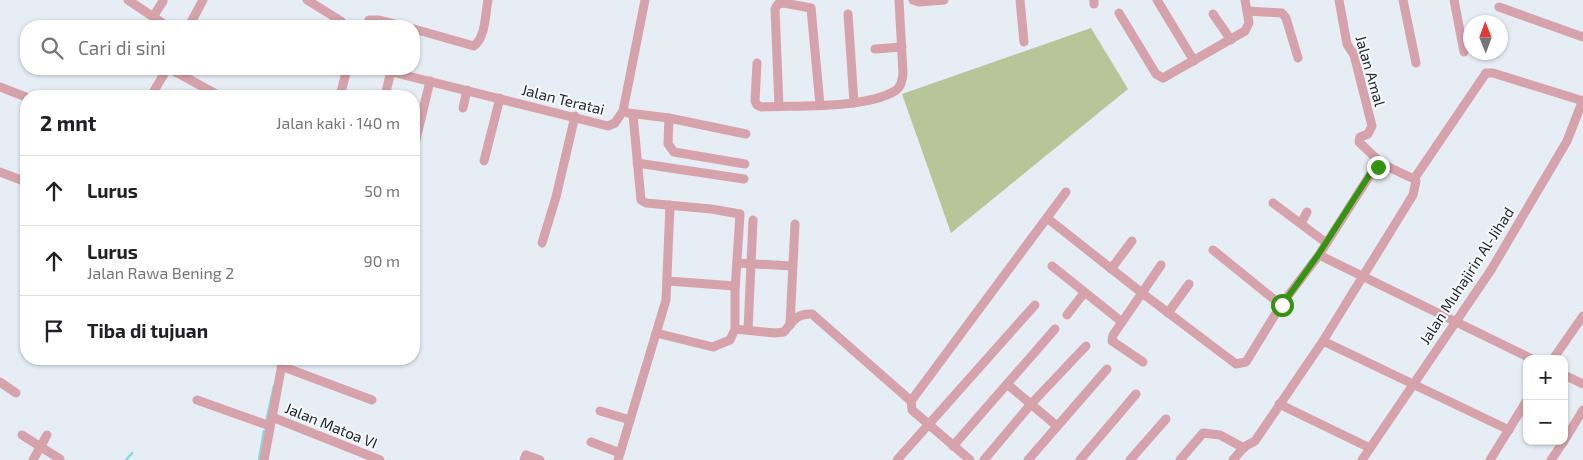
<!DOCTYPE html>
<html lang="id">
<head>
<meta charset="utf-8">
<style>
  body { margin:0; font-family:"Exo 2",sans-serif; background:#f2f2f2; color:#202124 }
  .controls { position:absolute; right:15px; bottom:15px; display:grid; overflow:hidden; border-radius:10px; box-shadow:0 1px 4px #0004 }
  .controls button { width:45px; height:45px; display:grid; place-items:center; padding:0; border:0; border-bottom:1px solid #e0e0e0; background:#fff; color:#202124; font:25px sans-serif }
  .compass { position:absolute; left:1463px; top:15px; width:45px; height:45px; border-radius:50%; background:#fff; box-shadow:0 1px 4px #0004; rotate:359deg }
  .stop { position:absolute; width:15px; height:15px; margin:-11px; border:4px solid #349412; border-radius:50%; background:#fff }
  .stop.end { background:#349412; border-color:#fff; box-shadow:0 1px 5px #0008 }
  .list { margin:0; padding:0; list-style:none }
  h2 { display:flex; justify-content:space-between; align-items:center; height:65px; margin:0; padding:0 20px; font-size:21px }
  h2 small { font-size:16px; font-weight:400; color:#757577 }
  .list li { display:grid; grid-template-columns:32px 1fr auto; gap:15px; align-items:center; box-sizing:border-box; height:70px; padding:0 20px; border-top:1px solid #e0e0e0 }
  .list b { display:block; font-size:19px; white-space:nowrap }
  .list p { margin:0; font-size:16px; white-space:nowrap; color:#757577 }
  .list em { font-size:16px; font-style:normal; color:#757577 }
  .icon { flex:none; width:28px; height:28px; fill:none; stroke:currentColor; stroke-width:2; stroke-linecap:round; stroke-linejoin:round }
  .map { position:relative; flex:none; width:1583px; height:460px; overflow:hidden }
  .search { position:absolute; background:#fff; box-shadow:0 1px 4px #0004; left:20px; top:20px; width:400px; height:55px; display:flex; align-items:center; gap:12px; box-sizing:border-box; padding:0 18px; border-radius:20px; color:#757577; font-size:19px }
  .panel { position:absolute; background:#fff; box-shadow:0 1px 4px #0004; left:20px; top:90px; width:400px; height:275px; border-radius:20px }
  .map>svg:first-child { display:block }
  .green { fill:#b7c599 }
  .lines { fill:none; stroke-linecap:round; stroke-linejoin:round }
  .stream { stroke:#88dadb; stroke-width:2.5 }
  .street { stroke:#d6a2ab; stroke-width:9 }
  .route { stroke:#349412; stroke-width:6 }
  .labels { text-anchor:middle; stroke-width:4; stroke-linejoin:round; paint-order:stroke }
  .street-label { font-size:15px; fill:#242729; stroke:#f6fafe }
</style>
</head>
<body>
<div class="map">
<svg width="1583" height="460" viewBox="0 0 1583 460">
  <rect width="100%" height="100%" fill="#e6edf4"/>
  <polygon class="green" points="1091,28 1128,89 951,233 902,94"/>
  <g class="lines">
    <g class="stream">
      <polyline points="266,422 274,386"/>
      <polyline points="126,460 132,453"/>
      <polyline points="259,460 264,431"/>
    </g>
    <g class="street">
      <polyline points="128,0 167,26"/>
      <polyline points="307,0 341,21 345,26"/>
      <polyline points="913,0 919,2 944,0"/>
      <polyline points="1020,0 1024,42"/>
      <polyline points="1094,0 1094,4"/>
      <polyline points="1157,0 1194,61"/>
      <polyline points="1339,0 1347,44 1354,55 1372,126 1368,134 1360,137 1359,142 1382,164"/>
      <polyline points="1403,0 1416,63"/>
      <polyline points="1454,0 1464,52"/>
      <polyline points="1499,7 1583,37"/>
      <polyline points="1248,11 1282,13 1286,18 1298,58"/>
      <polyline points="1119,13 1156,74 1163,78 1245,31 1249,23 1245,0"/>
      <polyline points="848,14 854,103"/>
      <polyline points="1213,14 1231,40"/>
      <polyline points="153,17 163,1"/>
      <polyline points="65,26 67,26"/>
      <polyline points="189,26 203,0"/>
      <polyline points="365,26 369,20 379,20 403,26"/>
      <path d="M414,29L474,46C486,37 485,14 488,0"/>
      <polyline points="875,49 902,47"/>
      <path d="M757,63L755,101L757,105L761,107C797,105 864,109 895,91C901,87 902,81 903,74L899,0"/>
      <polyline points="170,69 220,96"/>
      <polyline points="380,69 608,126 615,123 623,111 645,0"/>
      <polyline points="0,87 26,97"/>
      <polyline points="151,96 167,69"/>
      <polyline points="340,96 347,69"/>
      <polyline points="385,96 391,71"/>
      <polyline points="779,106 775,9 778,4 784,3 811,8 820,105"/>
      <polyline points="463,108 467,90"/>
      <polyline points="628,113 669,118 746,134"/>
      <polyline points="633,115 641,200 646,203 711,209 740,214 735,291 735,329 730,340 713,347 656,333"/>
      <polyline points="669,118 668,144 674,152 745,164"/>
      <polyline points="414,148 430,81"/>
      <polyline points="484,161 500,98"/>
      <polyline points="637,163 744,179"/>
      <polyline points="0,172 26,182"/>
      <polyline points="1414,179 1416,181 1413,195 1323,341 1509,430"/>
      <polyline points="1273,203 1325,242"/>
      <polyline points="1047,218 1142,293 1161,265"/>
      <polyline points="1301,223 1307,212"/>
      <polyline points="542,243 556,197 575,116"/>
      <polyline points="1213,250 1281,305"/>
      <polyline points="1319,255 1532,359"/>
      <polyline points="737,263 792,266"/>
      <polyline points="1052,266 1122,322 1142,293 1236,364 1246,362 1281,305 1319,255 1370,175 1382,164 1414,179 1486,73 1493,73 1583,101"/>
      <polyline points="1111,269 1132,241"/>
      <polyline points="668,281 735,286"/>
      <polyline points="1168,313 1189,284"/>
      <polyline points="1067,315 1084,293"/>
      <polyline points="1122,322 1113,335 1112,341 1143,362"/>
      <polyline points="790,325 795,224"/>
      <path d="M735,329L775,333L784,332C793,321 797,313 812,314L911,401"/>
      <polyline points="748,330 753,220"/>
      <polyline points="1553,359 1583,316"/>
      <polyline points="281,366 372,400"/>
      <polyline points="1564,375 1583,384"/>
      <polyline points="0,382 16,393"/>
      <polyline points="1007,384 1057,426"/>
      <polyline points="197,400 270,426"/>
      <polyline points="1279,404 1370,448"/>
      <polyline points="600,411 630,420"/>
      <polyline points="272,417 380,460"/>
      <polyline points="22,435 60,459"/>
      <polyline points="1564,441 1583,410"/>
      <polyline points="591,442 620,453"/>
      <polyline points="953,446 1055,329"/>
      <polyline points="33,460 47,435"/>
      <polyline points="264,460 283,359"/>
      <polyline points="524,460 526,455 540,460"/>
      <polyline points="618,460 666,300 670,205"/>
      <polyline points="897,460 1035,305"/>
      <polyline points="970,460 912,410 911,401 1066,192"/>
      <polyline points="984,460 1031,404 1086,346"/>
      <polyline points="1028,460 1107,369"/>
      <polyline points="1080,460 1136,394"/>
      <polyline points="1130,460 1166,419"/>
      <polyline points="1180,460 1203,433 1220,435 1244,448"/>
      <polyline points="1233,460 1244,447 1255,441 1323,341"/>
      <polyline points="1362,460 1491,270 1567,141 1583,100"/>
      <polyline points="1490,460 1527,400"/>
      <polyline points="1551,460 1564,441"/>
    </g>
  </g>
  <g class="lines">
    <polyline class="route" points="1282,305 1318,255 1370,174 1378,167"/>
  </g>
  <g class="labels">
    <g class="street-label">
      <text transform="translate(1370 71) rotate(74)" y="5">Jalan Amal</text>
      <text transform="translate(563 100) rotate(14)" y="5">Jalan Teratai</text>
      <text transform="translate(1467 276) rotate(-57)" y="5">Jalan Muhajirin Al-Jihad</text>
      <text transform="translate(331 426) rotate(22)" y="5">Jalan Matoa VI</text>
    </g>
  </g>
</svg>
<div class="controls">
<button>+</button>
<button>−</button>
</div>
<svg class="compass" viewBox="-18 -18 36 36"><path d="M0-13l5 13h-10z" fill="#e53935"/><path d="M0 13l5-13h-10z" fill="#757577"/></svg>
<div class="stop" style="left:1282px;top:305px"></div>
<div class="stop end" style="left:1378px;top:167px"></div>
<div class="search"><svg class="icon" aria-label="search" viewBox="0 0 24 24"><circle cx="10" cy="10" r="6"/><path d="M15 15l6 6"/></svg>Cari di sini</div>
<section class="panel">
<h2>2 mnt<small>Jalan kaki · 140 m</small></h2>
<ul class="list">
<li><svg class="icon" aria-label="ahead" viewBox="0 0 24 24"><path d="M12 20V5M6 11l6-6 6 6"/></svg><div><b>Lurus</b></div><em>50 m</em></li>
<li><svg class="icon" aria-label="ahead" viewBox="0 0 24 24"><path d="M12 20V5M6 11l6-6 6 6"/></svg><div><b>Lurus</b><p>Jalan Rawa Bening 2</p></div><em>90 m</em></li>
<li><svg class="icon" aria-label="arrive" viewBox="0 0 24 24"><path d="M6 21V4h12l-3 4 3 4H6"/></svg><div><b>Tiba di tujuan</b></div></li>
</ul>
</section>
</div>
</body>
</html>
